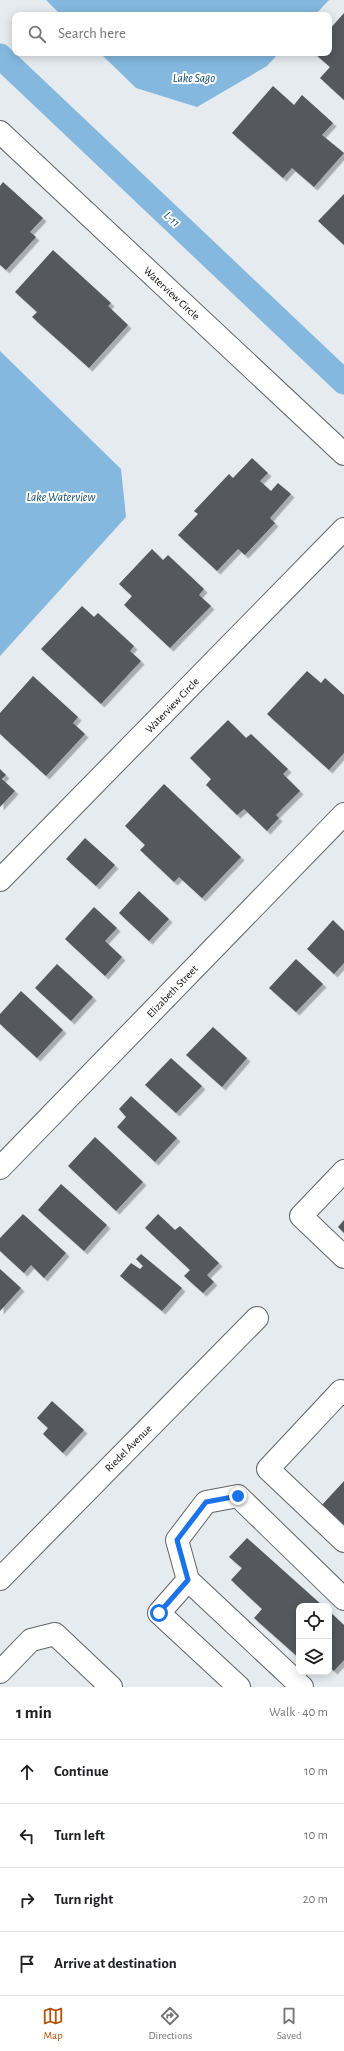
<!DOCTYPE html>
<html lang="en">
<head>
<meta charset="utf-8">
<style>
  body { margin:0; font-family:"Alegreya Sans",sans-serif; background:#f2f2f2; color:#202124 }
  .controls { position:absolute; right:12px; bottom:12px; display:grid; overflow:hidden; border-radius:8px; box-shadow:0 2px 10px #0003 }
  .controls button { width:36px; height:36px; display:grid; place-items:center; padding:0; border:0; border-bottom:1px solid #e0e0e0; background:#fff; color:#202124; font:20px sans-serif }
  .stop { position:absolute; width:12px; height:12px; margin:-9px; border:3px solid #1a73e8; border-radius:50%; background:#fff }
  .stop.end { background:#1a73e8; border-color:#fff; box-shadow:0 1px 4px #0008 }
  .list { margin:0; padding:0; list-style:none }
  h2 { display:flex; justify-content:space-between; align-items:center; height:52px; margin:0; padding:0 16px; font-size:17px }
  h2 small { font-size:13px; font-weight:400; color:#757577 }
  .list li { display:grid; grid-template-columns:26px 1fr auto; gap:12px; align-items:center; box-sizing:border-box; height:64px; padding:0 16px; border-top:1px solid #e0e0e0 }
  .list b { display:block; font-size:15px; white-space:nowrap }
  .list em { font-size:13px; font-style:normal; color:#757577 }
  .icon { flex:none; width:22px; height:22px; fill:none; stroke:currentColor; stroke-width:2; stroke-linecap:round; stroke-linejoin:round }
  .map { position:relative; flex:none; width:344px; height:1687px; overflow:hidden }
  .search { position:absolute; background:#fff; box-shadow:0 2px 10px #0003; left:12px; right:12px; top:12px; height:44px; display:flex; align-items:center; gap:10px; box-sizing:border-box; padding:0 14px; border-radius:8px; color:#757577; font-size:15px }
  .sheet { height:308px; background:#fff }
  nav { display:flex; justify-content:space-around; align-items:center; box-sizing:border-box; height:56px; border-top:1px solid #e0e0e0; background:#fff; font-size:11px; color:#757577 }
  nav a { display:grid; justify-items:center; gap:2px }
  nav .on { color:#b45309 }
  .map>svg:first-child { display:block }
  .water { fill:#84b8de }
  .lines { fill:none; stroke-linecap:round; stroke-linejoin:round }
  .canal { stroke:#84b8de; stroke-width:25 }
  .building { fill:#54585b; filter:url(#shadow) }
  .minor-casing { stroke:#606468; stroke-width:24 }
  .minor { stroke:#fff; stroke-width:22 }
  .route { stroke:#1a73e8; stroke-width:5 }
  .labels { text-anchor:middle; stroke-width:4; stroke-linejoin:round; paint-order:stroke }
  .street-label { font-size:11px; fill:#0a0c0d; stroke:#fff }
  .water-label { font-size:12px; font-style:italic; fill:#0b4a6f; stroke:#fff }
</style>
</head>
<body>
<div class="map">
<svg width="344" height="1687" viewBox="0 0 344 1687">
  <defs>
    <filter id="shadow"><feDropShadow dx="3.5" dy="3.5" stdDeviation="0" flood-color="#0004"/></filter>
  </defs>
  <rect width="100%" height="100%" fill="#e6ebef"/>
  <g class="water">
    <polygon points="46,0 329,0 315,15 61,15"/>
    <polygon points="100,53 279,53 267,66 197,107 136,88"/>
    <polygon points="0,351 121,469 126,517 0,656"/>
  </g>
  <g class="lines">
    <polyline class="canal" points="0,56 344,382"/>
  </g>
  <g class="building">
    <polygon points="344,13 344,100 320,78 330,67 314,53 329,53 329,30"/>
    <polygon points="273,86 294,105 302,95 333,123 322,135 344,153 314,187 292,168 283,178 232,133"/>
    <polygon points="3,182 43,218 30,232 36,237 6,270 0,265 0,186"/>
    <polygon points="344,194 344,245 318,221"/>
    <polygon points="53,250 111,303 108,306 128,325 89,368 32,317 37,312 15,292"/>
    <polygon points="252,458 268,473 260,481 271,491 278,483 291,494 270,518 275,523 245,555 238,549 217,571 178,535 198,514 194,511 229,474 233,478"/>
    <polygon points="152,549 163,560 168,555 204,589 199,595 211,606 170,648 124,605 132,596 119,584"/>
    <polygon points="82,606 94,617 98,613 134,646 130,651 141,661 101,704 41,649"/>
    <polygon points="307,671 321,683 325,678 344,695 344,753 329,770 267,714"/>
    <polygon points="33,676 78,717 73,723 85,734 46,776 0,734 0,713"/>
    <polygon points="228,720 246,738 251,734 288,769 283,774 300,791 276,815 279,818 267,831 244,809 237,815 206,785 211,779 190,758"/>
    <polygon points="0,769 6,775 2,779 15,791 0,807"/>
    <polygon points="164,784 241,857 202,898 179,877 174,882 140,850 145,845 125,826"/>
    <polygon points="85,838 115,865 96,886 66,859"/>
    <polygon points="139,891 169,919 149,941 119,913"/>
    <polygon points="94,907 117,928 105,941 122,957 105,976 65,939"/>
    <polygon points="333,920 344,931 344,963 334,974 307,949"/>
    <polygon points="296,959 323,984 296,1012 269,988"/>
    <polygon points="57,964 93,997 71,1021 35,988"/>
    <polygon points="21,991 63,1030 37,1058 0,1024 0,1014"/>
    <polygon points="213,1027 247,1058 222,1087 186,1055"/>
    <polygon points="171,1058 202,1086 176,1113 145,1085"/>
    <polygon points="131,1096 177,1138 155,1162 117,1127 126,1117 119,1109"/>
    <polygon points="95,1137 143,1182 116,1211 68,1166"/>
    <polygon points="61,1184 107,1225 84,1251 38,1210"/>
    <polygon points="23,1214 66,1253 44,1278 31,1265 24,1273 0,1251 0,1238"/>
    <polygon points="158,1214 175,1230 180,1226 219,1263 207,1275 214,1282 203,1293 184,1276 190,1270 145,1228"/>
    <polygon points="344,1220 344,1233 338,1227"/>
    <polygon points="141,1254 182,1288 162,1311 120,1276 131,1263 140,1269 143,1266 136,1259"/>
    <polygon points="0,1269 21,1288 0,1311"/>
    <polygon points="52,1401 84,1430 63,1453 43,1434 48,1428 37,1418"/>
    <polygon points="344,1481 344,1527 321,1506"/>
    <polygon points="247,1538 323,1606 299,1606 299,1658 254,1618 262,1609 231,1580 242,1568 229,1557"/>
    <polygon points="329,1611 344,1625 344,1660 334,1671 329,1667"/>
  </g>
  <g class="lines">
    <g class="minor-casing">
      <g id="minor">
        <polyline points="0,132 344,454"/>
        <polyline points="0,880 344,529"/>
        <polyline points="0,1168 344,814"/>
        <polyline points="344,1171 301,1216 344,1257"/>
        <polyline points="344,1394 341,1391 268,1469 344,1541"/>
        <polyline points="0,1579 257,1318"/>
        <polyline points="188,1580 159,1613 239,1687"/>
        <polyline points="0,1672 31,1640 55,1634 111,1687"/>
        <polyline points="302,1687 188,1580 177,1540 206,1502 238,1496 344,1599"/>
      </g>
    </g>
    <use href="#minor" class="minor"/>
  </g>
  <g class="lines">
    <polyline class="route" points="159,1613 188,1580 177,1540 206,1502 238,1496"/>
  </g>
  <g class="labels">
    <g class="street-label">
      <text transform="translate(172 293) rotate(43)" y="4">Waterview Circle</text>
      <text transform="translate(172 705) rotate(-46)" y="4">Waterview Circle</text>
      <text transform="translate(172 991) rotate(-46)" y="4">Elizabeth Street</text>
      <text transform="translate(128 1448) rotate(-45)" y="4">Riedel Avenue</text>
    </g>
    <g class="water-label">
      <text x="194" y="82">Lake Sago</text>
      <text transform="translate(172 219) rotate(43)" y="4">L-11</text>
      <text x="61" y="501">Lake Waterview</text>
    </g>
  </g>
</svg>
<div class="controls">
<button><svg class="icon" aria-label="locate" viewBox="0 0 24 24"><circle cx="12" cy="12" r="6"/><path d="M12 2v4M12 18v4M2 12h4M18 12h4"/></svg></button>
<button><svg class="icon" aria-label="layers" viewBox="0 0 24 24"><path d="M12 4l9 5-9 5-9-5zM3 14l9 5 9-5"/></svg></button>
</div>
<div class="stop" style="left:159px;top:1613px"></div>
<div class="stop end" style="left:238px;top:1496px"></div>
<div class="search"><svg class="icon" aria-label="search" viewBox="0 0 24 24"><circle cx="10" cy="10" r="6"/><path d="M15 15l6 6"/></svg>Search here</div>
</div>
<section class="sheet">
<h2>1 min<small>Walk · 40 m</small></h2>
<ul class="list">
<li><svg class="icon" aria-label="ahead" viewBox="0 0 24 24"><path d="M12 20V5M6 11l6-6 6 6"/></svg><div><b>Continue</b></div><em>10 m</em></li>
<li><svg class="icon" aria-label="left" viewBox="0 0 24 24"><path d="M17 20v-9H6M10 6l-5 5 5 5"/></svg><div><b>Turn left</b></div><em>10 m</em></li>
<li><svg class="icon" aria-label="right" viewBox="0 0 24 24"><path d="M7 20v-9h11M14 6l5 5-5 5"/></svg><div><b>Turn right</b></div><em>20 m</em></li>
<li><svg class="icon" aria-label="arrive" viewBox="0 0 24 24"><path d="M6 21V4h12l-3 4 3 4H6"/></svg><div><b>Arrive at destination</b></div></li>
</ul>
</section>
<nav>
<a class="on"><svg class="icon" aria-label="map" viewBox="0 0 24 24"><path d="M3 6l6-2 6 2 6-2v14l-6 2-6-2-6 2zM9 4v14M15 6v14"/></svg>Map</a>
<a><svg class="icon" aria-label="directions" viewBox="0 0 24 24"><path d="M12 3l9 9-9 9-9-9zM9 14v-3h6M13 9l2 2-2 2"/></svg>Directions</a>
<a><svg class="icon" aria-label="saved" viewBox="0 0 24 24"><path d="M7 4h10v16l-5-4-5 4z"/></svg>Saved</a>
</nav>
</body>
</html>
